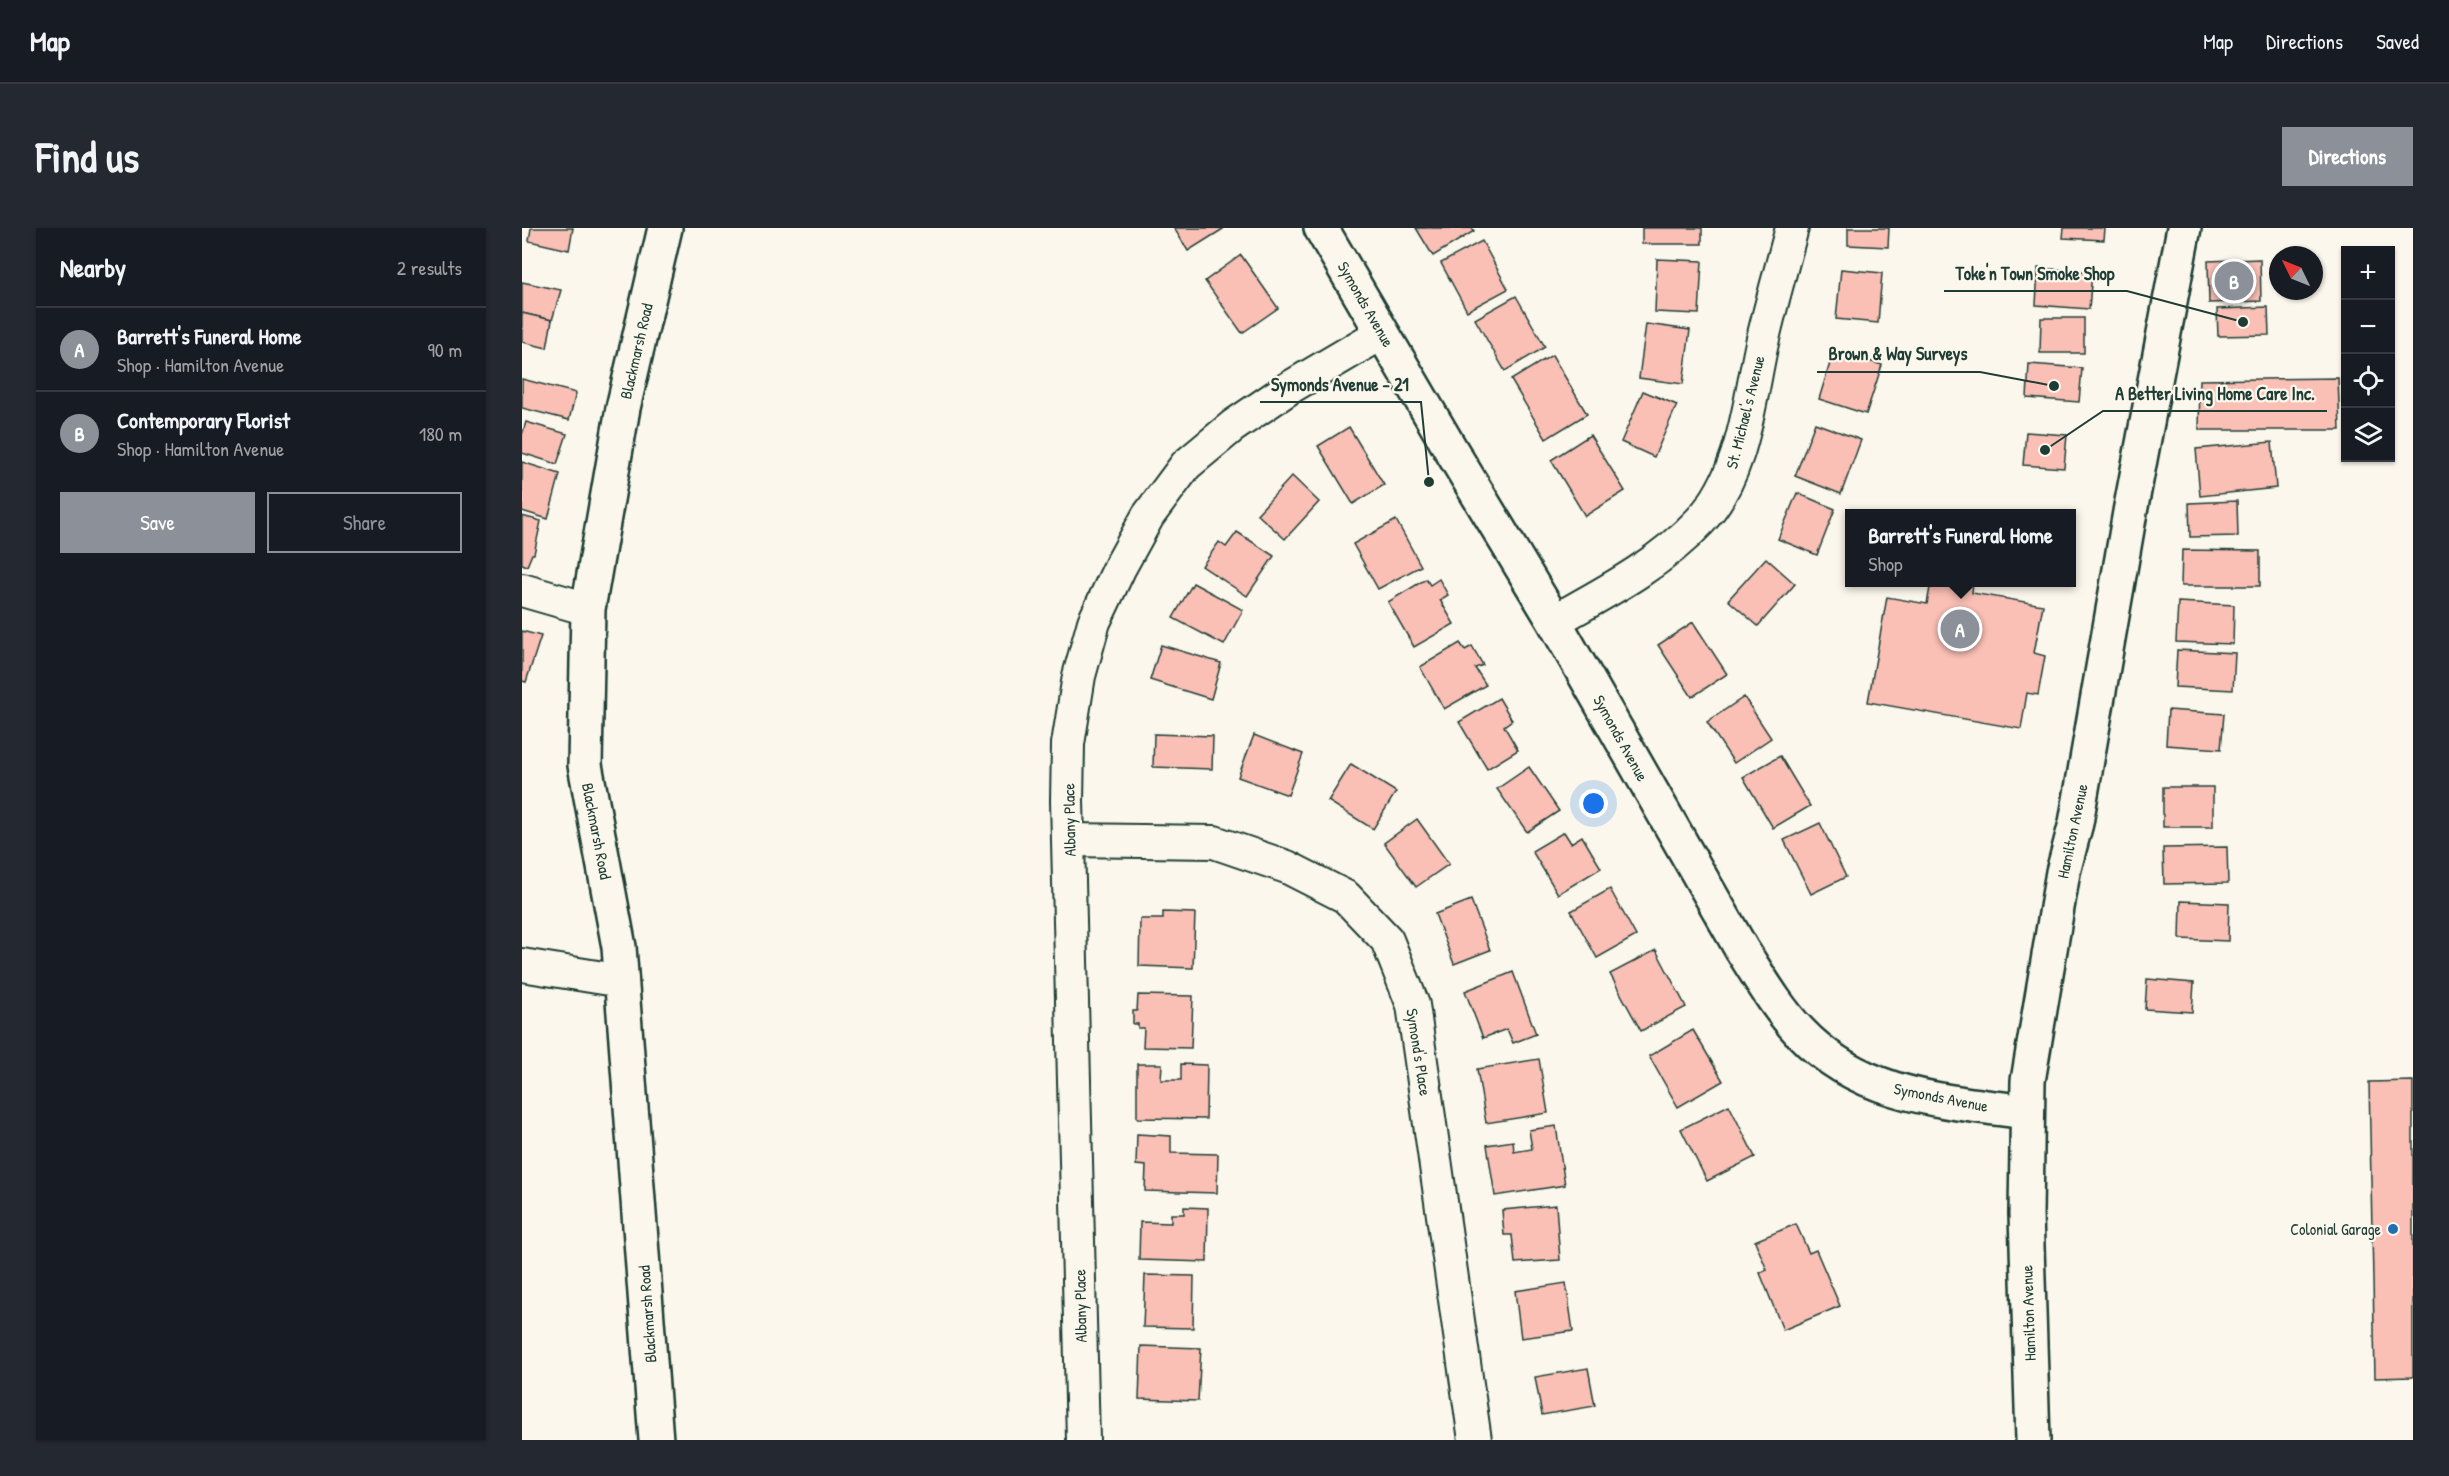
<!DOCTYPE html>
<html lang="en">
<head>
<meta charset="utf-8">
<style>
  body { margin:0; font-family:"Patrick Hand",sans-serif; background:#242831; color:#f1f3f6 }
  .controls { position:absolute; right:18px; top:18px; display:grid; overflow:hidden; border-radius:0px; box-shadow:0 2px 4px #0004 }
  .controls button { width:54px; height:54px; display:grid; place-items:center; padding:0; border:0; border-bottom:2px solid #363941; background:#171b24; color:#f1f3f6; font:30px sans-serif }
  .compass { position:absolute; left:1747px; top:18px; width:54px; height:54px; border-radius:50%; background:#171b24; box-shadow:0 2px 4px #0004; rotate:313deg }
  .you { position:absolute; left:1072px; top:576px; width:21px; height:21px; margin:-15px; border:4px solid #fff; border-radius:50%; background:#1a73e8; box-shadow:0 0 0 9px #1a73e833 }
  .badge { display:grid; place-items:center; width:39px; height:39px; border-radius:50%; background:#8c9099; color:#fff; font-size:20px; font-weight:700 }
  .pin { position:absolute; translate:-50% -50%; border:3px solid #fff; box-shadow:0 2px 6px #0006 }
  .popup { position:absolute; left:1323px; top:281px; width:231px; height:78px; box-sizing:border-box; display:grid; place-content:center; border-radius:0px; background:#171b24; filter:drop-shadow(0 2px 4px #0005); font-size:20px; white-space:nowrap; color:#9ea1a6 }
  .popup b { font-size:22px; color:#f1f3f6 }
  .popup::after { content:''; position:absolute; left:50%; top:100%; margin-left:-12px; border:12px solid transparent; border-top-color:#171b24 }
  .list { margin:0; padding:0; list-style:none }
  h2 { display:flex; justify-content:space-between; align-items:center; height:78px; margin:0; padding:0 24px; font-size:26px }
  h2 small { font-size:20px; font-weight:400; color:#9ea1a6 }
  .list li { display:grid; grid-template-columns:39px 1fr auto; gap:18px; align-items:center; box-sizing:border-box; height:84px; padding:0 24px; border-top:2px solid #363941 }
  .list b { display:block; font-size:22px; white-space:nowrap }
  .list p { margin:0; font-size:20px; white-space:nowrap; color:#9ea1a6 }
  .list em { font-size:20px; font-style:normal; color:#9ea1a6 }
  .actions { display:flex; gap:12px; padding:18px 24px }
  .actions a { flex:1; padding:14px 0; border:2px solid #8c9099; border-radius:0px; text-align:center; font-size:21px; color:#8c9099 }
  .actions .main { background:#8c9099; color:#fff }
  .icon { flex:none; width:33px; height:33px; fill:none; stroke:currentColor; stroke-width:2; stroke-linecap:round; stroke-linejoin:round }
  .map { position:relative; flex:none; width:1891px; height:1212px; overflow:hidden; border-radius:0px }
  header { display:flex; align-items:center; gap:36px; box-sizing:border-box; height:84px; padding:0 30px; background:#171b24; border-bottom:2px solid #363941 }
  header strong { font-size:28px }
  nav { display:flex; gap:33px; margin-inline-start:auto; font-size:21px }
  .intro { display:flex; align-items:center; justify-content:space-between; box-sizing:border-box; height:144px; padding:0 36px }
  h1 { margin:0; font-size:42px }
  .button { padding:15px 27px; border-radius:0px; background:#8c9099; color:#fff; font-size:21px; font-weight:700 }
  main { display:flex; gap:36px; padding:0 36px }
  aside { flex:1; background:#171b24; border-radius:0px; box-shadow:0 2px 4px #0004 }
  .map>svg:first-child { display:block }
  .building { fill:#fabfb5; stroke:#1f3d34; stroke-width:1.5 }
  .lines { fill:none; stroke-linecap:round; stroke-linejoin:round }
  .street-casing { stroke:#1f3d34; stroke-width:36 }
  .secondary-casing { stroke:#1f3d34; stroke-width:38 }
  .street { stroke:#fbf7ec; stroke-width:32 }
  .secondary { stroke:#fbf7ec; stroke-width:33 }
  .poi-dot { fill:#1f6fb2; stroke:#fbf7ec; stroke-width:2 }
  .labels { text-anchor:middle; stroke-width:4.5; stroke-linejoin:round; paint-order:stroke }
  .street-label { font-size:16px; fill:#1f3d34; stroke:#fbf7ec }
  .poi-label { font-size:16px; fill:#1f3d34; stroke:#fbf7ec; text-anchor:end }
  .leader { fill:none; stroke:#1f3d34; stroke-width:2 }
  .callout-dot { fill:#1f3d34; stroke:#fbf7ec; stroke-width:2 }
  .callout-label { font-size:18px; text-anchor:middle; font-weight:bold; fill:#1f3d34; stroke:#fbf7ec; stroke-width:4.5; stroke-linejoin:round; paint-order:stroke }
</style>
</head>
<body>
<header>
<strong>Map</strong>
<nav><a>Map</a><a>Directions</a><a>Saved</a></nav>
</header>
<div class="intro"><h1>Find us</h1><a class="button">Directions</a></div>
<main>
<aside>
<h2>Nearby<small>2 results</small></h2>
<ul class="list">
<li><span class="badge">A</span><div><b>Barrett's Funeral Home</b><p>Shop · Hamilton Avenue</p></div><em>90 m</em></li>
<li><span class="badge">B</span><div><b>Contemporary Florist</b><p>Shop · Hamilton Avenue</p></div><em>180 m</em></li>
</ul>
<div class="actions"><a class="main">Save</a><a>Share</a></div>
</aside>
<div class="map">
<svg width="1891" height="1212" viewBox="0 0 1891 1212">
  <rect width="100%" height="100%" fill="#fbf7ec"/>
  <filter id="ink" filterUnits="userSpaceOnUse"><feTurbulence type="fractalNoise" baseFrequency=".0167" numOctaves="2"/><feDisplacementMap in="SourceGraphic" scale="12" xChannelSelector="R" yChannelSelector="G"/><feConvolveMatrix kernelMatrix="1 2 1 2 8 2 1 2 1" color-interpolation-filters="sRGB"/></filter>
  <g filter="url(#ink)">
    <g class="building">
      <polygon points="9,0 51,0 47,22 7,13"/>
      <polygon points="652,0 701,0 701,1 666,23"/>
      <polygon points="894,0 950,0 952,3 911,28"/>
      <rect x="1120" y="0" width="60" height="16"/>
      <polygon points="1326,0 1367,0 1366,19 1326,17"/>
      <polygon points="1542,0 1583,0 1582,12 1541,10"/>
      <polygon points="960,13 986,61 945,83 919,35"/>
      <polygon points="719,27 756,80 720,105 683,53"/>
      <polygon points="1135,31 1180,33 1177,86 1133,84"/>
      <polygon points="1738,31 1739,73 1687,75 1686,33"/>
      <polygon points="1516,40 1570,44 1567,81 1514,77"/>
      <polygon points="1319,41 1360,45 1356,95 1314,91"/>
      <polygon points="0,54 39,62 30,92 0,85"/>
      <polygon points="994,68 1023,119 983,143 953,91"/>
      <polygon points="1746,79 1747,107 1696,108 1695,81"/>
      <polygon points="0,85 30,92 25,120 0,114"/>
      <polygon points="1519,90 1562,90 1562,125 1518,125"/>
      <polygon points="1124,96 1168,102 1161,156 1117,150"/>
      <polygon points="1312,122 1360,137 1344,186 1297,171"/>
      <polygon points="1030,127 1065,186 1024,211 989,152"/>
      <polygon points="1507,136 1560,140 1557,174 1505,170"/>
      <polygon points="1816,150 1818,202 1677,202 1678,152"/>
      <polygon points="0,151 54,165 47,192 0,180"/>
      <polygon points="1121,163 1155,177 1132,229 1099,214"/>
      <polygon points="4,194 45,206 35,236 0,225 0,207"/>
      <polygon points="1293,195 1339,212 1319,266 1273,248"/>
      <polygon points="827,199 862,257 831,276 796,218"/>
      <polygon points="1504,204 1545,207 1542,240 1501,237"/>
      <polygon points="1068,207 1103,263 1063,288 1029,232"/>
      <polygon points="1750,214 1754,260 1678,268 1674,221"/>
      <polygon points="0,234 38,246 26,291 0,283"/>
      <polygon points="770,248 797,274 763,311 735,286"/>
      <polygon points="1275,265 1313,281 1295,327 1256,311"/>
      <polygon points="1715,273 1716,308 1668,309 1667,275"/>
      <polygon points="0,288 19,293 12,326 10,326 5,338 0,336"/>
      <polygon points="874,292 899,338 856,361 831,316"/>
      <polygon points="715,304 752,328 725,368 680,338 697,314 704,319"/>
      <polygon points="1660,322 1738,323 1738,358 1659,358"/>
      <polygon points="1244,330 1273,356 1236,398 1206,372"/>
      <polygon points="904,351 908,357 917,351 926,367 918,372 932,396 892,419 866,374"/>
      <polygon points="1409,354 1451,354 1450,365 1521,377 1512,425 1523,428 1516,467 1505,465 1499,501 1346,474 1365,369 1405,376"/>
      <polygon points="671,355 721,382 702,417 651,390"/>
      <polygon points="1656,374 1712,377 1711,416 1654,414"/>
      <polygon points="1171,394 1205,446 1170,469 1136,417"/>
      <polygon points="0,403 19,408 4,454 0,453"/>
      <polygon points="938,415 943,422 950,418 961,437 953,440 964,457 922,481 898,439"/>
      <polygon points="639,417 699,435 689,471 628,452"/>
      <polygon points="1655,422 1713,425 1711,462 1653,459"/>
      <polygon points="1222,469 1249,510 1212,535 1185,494"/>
      <polygon points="977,470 990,492 982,498 996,522 965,541 937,494"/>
      <polygon points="1646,482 1702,486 1699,521 1644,517"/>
      <polygon points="632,506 691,508 690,541 631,539"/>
      <polygon points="732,507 781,526 766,567 716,549"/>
      <polygon points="1258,528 1288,578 1251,600 1221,549"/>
      <polygon points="829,536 874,564 851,601 806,573"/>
      <polygon points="1007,539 1037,583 1005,604 975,561"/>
      <rect x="1641" y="559" width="50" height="40"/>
      <polygon points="895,591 927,636 894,659 862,615"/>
      <polygon points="1298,595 1324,649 1289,666 1262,612"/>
      <polygon points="1042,604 1049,615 1060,608 1079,640 1036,666 1010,623"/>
      <polygon points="1705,619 1706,655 1642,656 1641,620"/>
      <polygon points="1088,661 1114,708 1075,730 1049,683"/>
      <polygon points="949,672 968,722 932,736 913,686"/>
      <polygon points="1659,673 1707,675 1706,713 1658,711"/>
      <polygon points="641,684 673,685 671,740 617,738 618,691 641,691"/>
      <polygon points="1134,722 1164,779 1119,803 1088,746"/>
      <polygon points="991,744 1014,806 991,815 985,801 961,810 943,763"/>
      <polygon points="1625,751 1672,755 1670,784 1623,781"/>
      <polygon points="616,767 671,768 669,820 621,819 622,800 616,800 616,796 611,796 611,783 615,783"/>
      <polygon points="1171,802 1201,853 1156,879 1127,828"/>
      <polygon points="1017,831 1026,885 964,895 955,841"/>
      <polygon points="615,836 640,836 639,852 659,852 659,836 685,837 684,891 615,890"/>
      <polygon points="1891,853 1891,1149 1853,1150 1847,854"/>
      <polygon points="1207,877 1233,929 1185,953 1159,901"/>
      <polygon points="1034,898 1043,957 973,968 965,917 991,913 992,924 1010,921 1007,902"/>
      <polygon points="615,906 649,908 649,925 696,926 695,965 623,963 624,938 614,937"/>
      <polygon points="1034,977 1038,1032 993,1035 990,1007 982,1007 980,982"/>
      <polygon points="662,979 686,980 685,1034 617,1032 618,994 649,995 649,986 662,986"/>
      <polygon points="1274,996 1287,1025 1294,1022 1318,1078 1261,1102 1238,1045 1245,1042 1233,1013"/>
      <polygon points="623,1047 672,1048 671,1100 621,1099"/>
      <polygon points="1044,1055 1051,1103 999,1110 993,1063"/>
      <polygon points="619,1118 679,1120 676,1173 617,1171"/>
      <polygon points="1066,1140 1073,1178 1020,1187 1013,1149"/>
    </g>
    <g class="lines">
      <g class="street-casing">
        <g id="street">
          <polyline points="0,362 66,381"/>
          <path d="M1032,393C1084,364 1138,336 1178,293C1222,246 1227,174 1240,115C1249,76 1260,38 1270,0"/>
          <polyline points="547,612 692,614 765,639 824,669 865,712 891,777 953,1212"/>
          <polyline points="0,737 100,753"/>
          <polyline points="561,1212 545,573 546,516 557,448 572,394 598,339 626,288 664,237 711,198 767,160 860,105"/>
        </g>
      </g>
      <g class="secondary-casing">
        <g id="secondary">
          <path d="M799,0L929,222L1032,393L1220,722C1238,750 1255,780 1278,804C1339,869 1422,873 1505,884"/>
          <polyline points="134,1212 97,719 63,537 66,381 101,180 143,0"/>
          <polyline points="1511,1212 1504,986 1506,853 1541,644 1554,595 1608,284 1662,0"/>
        </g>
      </g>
      <use href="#street" class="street"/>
      <use href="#secondary" class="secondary"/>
    </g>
  </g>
  <circle class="poi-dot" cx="1871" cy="1001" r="6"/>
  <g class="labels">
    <g class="street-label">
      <text transform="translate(844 76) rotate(60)" y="6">Symonds Avenue</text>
      <text transform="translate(114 123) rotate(-77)" y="6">Blackmarsh Road</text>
      <text transform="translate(1223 184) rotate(-76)" y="6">St. Michael's Avenue</text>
      <text transform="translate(1099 510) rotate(61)" y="6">Symonds Avenue</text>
      <text transform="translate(547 592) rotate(-91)" y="6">Albany Place</text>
      <text transform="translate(75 603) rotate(79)" y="6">Blackmarsh Road</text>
      <text transform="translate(1550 603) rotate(-78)" y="6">Hamilton Avenue</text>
      <text transform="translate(897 824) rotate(81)" y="6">Symond's Place</text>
      <text transform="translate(1419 869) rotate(11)" y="6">Symonds Avenue</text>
      <text transform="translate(558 1078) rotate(-91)" y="6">Albany Place</text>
      <text transform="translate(1506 1085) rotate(-92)" y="6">Hamilton Avenue</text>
      <text transform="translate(125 1086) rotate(-94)" y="6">Blackmarsh Road</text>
    </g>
    <g class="poi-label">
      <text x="1859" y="1007">Colonial Garage</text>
    </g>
  </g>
  <path class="leader" d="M1721 94L1605 63H1422M1532 158L1458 144H1295M907 254L899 174H738M1523 222L1581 183H1805"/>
  <g class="callout-dot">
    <circle cx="1721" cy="94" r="6"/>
    <circle cx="1532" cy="158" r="6"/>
    <circle cx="907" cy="254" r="6"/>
    <circle cx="1523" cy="222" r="6"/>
  </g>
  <g class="callout-label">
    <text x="1513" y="52">Toke'n Town Smoke Shop</text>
    <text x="1376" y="132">Brown &amp; Way Surveys</text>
    <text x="818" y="163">Symonds Avenue - 21</text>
    <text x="1693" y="172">A Better Living Home Care Inc.</text>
  </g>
</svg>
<div class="controls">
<button>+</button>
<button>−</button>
<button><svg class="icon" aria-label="locate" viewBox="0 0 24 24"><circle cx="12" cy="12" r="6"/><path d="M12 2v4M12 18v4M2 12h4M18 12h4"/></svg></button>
<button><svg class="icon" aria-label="layers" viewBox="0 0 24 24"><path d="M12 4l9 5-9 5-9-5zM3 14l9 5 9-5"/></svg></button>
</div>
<svg class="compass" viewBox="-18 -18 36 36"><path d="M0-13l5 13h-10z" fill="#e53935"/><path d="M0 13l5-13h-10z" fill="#9ea1a6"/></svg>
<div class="you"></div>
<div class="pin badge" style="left:1438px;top:401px">A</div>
<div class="popup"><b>Barrett's Funeral Home</b>Shop</div>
<div class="pin badge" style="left:1712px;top:53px">B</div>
</div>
</main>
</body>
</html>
